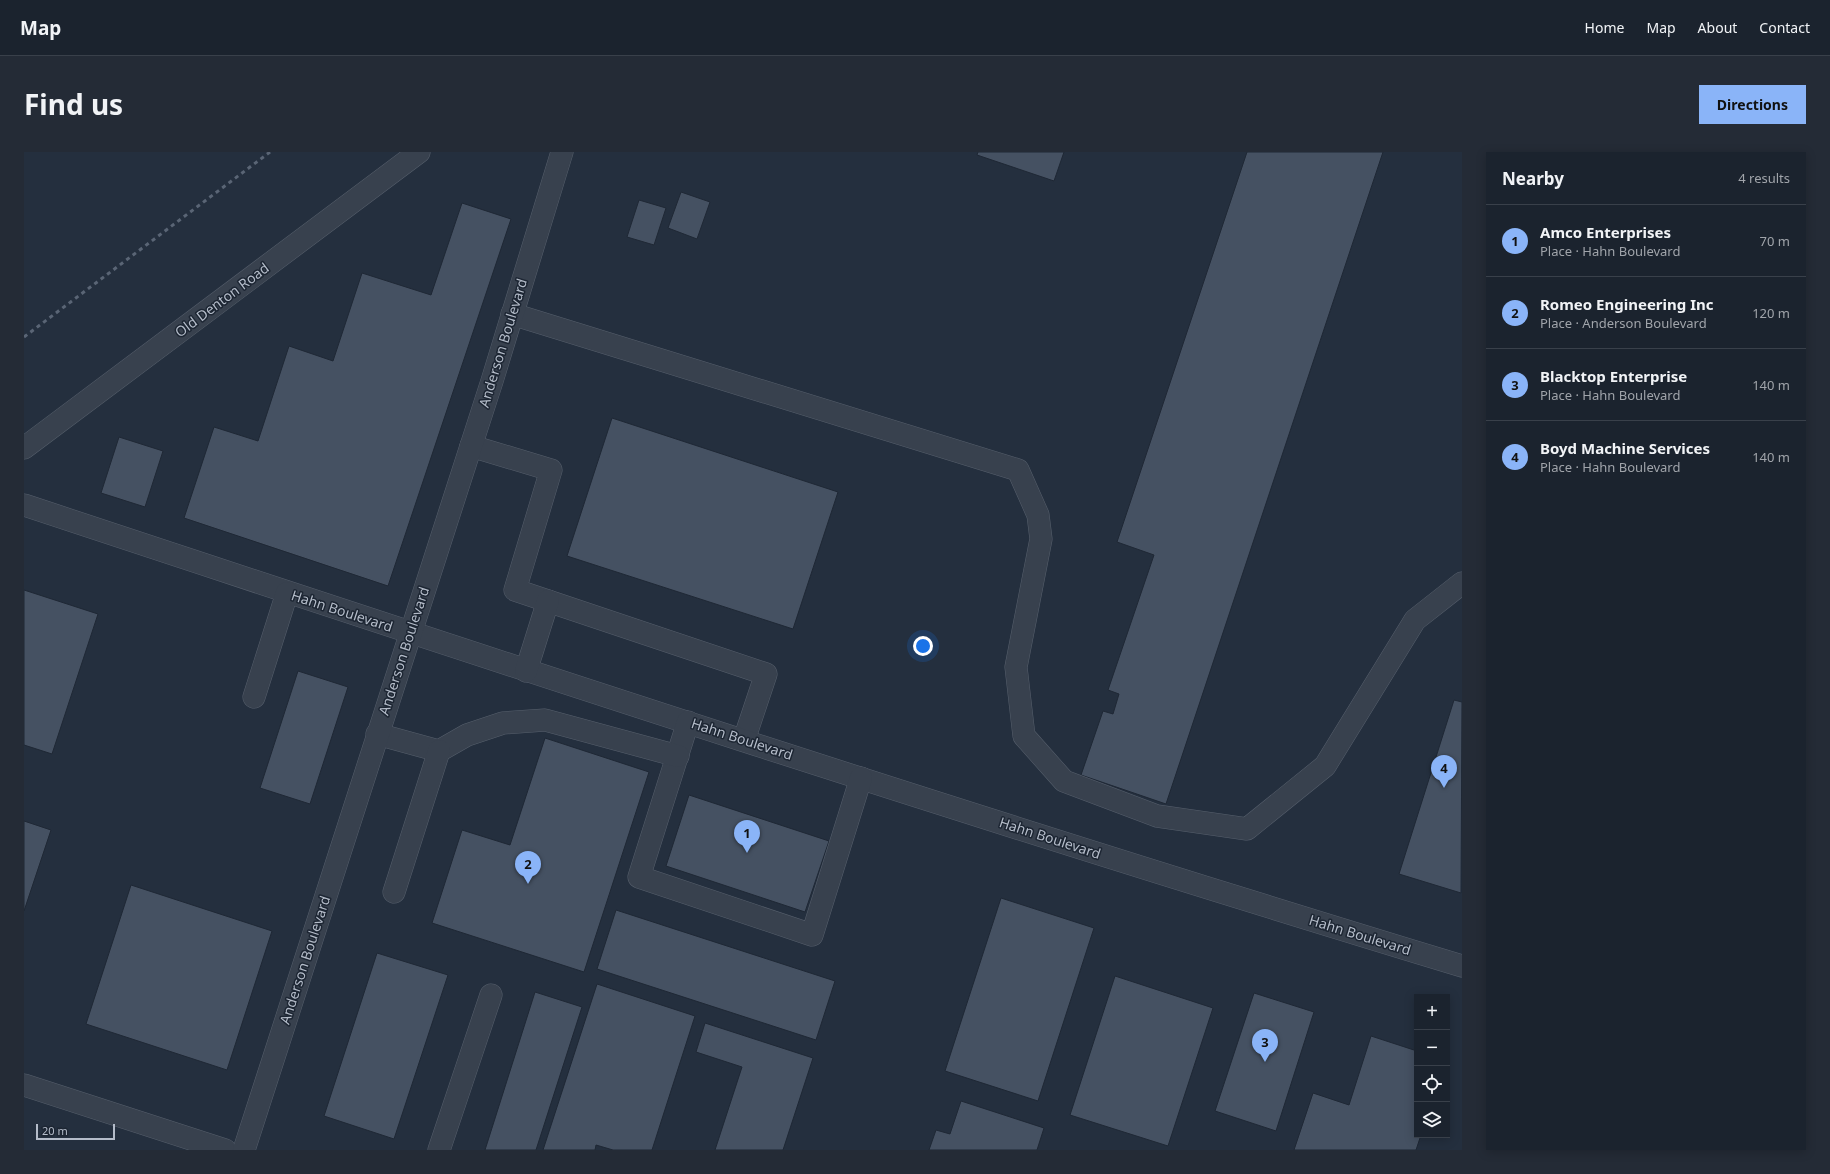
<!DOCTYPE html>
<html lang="en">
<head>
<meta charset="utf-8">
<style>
  body { margin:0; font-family:"Noto Sans",sans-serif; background:#242b36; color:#f1f3f6 }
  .controls { position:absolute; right:12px; bottom:12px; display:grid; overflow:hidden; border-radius:0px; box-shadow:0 2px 10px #0003 }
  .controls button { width:36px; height:36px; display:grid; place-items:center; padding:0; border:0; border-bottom:1px solid #39404a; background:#1b232e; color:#f1f3f6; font:20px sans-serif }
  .scale { position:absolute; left:12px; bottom:10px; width:79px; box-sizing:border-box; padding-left:4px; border:2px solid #b4bcc9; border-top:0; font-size:11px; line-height:14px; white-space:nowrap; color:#b4bcc9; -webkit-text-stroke:3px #1d2633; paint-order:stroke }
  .you { position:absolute; left:899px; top:494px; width:14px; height:14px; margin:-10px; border:3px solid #fff; border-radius:50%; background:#1a73e8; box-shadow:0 0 0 6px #1a73e833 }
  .badge { display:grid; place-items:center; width:26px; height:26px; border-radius:50%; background:#8ab4f8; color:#111; font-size:13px; font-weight:700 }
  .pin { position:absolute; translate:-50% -33px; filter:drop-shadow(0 1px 2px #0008) }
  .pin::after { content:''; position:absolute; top:21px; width:14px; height:12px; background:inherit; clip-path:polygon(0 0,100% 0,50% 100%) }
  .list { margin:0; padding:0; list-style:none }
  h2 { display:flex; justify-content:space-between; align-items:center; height:52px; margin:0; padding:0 16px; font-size:17px }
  h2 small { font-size:13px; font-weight:400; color:#a0a4aa }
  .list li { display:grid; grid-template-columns:26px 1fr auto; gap:12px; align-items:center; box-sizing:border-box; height:72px; padding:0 16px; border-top:1px solid #39404a }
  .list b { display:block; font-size:15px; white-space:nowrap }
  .list p { margin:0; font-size:13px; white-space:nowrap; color:#a0a4aa }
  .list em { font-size:13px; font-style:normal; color:#a0a4aa }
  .icon { flex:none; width:22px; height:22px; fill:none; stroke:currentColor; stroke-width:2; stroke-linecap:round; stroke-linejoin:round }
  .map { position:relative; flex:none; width:1438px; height:998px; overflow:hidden; border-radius:0px }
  header { display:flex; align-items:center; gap:24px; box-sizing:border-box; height:56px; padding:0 20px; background:#1b232e; border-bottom:1px solid #39404a }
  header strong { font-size:19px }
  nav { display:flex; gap:22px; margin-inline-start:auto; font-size:14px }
  .intro { display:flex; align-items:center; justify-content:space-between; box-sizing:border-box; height:96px; padding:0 24px }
  h1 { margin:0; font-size:28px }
  .button { padding:10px 18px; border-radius:0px; background:#8ab4f8; color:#111; font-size:14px; font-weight:700 }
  main { display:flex; gap:24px; padding:0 24px }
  aside { flex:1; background:#1b232e; border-radius:0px; box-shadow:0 2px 10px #0003 }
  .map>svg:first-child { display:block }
  .building { fill:#455162; stroke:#1f2835 }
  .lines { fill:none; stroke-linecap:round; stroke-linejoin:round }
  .minor-casing { stroke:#565f6c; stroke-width:23 }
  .minor { stroke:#38414e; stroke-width:22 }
  .rail { stroke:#5a6575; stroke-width:3; stroke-dasharray:4 4; stroke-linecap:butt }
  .labels { text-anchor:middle; stroke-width:3; stroke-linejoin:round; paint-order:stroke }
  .street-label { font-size:14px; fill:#b4bcc9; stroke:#1d2633 }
</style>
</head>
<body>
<header>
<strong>Map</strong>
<nav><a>Home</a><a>Map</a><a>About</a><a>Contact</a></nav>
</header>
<div class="intro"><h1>Find us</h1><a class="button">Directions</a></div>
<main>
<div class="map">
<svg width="1438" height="998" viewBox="0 0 1438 998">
  <rect width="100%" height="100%" fill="#242f3e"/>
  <g class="building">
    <polygon points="954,0 1040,0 1030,29 953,3"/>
    <polygon points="1223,0 1359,0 1142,652 1057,623 1079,559 1089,562 1095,542 1084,538 1130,403 1093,390"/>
    <polygon points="657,40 686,50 673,87 644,76"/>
    <polygon points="615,48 642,56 630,93 603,85"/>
    <polygon points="438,51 487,67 364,434 160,366 190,275 234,289 265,194 309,209 338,121 407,143"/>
    <polygon points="588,266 814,340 769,477 543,404"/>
    <polygon points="95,285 139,299 121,355 77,341"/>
    <polygon points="0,438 74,462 28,602 0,593"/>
    <polygon points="274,519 324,535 286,652 236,636"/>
    <polygon points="1430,548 1438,550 1437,741 1375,722"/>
    <polygon points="521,586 625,620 560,820 408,771 438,678 486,693"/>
    <polygon points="665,643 805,689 781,760 642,714"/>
    <polygon points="0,669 27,678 0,759"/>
    <polygon points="107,733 248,779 203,918 62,872"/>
    <polygon points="977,746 1070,776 1014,949 921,919"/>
    <polygon points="592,758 811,829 792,888 573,817"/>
    <polygon points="353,801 424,823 370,987 300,964"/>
    <polygon points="1091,824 1189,856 1144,994 1046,963"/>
    <polygon points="573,832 671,864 628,998 589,998 572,993 571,998 519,998"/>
    <polygon points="511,840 558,855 512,998 461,998"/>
    <polygon points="1230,841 1290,860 1252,979 1191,959"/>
    <polygon points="681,871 789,906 759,998 691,998 718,915 672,900"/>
    <polygon points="1347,884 1393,899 1393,983 1397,983 1392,998 1270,998 1289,941 1325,953"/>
    <polygon points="937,949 1020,976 1013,998 905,998 912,978 926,982"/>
  </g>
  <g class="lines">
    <g class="minor-casing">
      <g id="minor">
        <polyline points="488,162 994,318 1014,363 1017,387 992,515 1000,584 1040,629 1133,664 1223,677 1301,614 1391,468 1438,431"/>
        <polyline points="447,294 527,318 491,438 742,522 720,588"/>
        <polyline points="0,296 395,0"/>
        <path d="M0,353C478,511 956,668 1438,814"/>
        <polyline points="502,519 524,449"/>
        <polyline points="230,545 263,441"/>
        <polyline points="664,570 615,725 788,783 837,626"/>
        <polyline points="353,582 415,599 443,583 479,571 521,568 654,604"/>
        <polyline points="370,740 415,599"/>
        <polyline points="0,933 201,998"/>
        <polyline points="220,998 468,229 538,0"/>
        <polyline points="415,998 467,843"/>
      </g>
    </g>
    <use href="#minor" class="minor"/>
    <polyline class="rail" points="0,185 246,0"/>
  </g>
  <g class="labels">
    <g class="street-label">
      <text transform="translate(198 148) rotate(-37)" y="5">Old Denton Road</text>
      <text transform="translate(479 191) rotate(-73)" y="5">Anderson Boulevard</text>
      <text transform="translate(318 459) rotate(18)" y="5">Hahn Boulevard</text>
      <text transform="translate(380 499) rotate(-72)" y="5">Anderson Boulevard</text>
      <text transform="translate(718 587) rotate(18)" y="5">Hahn Boulevard</text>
      <text transform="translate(1026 686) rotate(18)" y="5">Hahn Boulevard</text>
      <text transform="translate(1336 783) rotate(17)" y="5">Hahn Boulevard</text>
      <text transform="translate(281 808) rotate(-72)" y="5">Anderson Boulevard</text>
    </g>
  </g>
</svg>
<div class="controls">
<button>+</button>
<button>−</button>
<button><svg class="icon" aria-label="locate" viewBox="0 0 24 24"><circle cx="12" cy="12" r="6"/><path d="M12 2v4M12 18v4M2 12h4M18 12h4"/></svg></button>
<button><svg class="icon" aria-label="layers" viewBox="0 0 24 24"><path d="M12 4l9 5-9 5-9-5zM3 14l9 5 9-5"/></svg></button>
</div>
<div class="scale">20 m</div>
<div class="you"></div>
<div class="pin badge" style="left:723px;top:701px">1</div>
<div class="pin badge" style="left:504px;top:732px">2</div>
<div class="pin badge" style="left:1241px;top:910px">3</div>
<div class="pin badge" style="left:1420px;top:636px">4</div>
</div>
<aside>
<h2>Nearby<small>4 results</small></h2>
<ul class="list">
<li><span class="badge">1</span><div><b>Amco Enterprises</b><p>Place · Hahn Boulevard</p></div><em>70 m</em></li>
<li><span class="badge">2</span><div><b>Romeo Engineering Inc</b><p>Place · Anderson Boulevard</p></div><em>120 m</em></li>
<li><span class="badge">3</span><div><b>Blacktop Enterprise</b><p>Place · Hahn Boulevard</p></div><em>140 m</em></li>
<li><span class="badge">4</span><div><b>Boyd Machine Services</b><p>Place · Hahn Boulevard</p></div><em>140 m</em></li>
</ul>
</aside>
</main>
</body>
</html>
